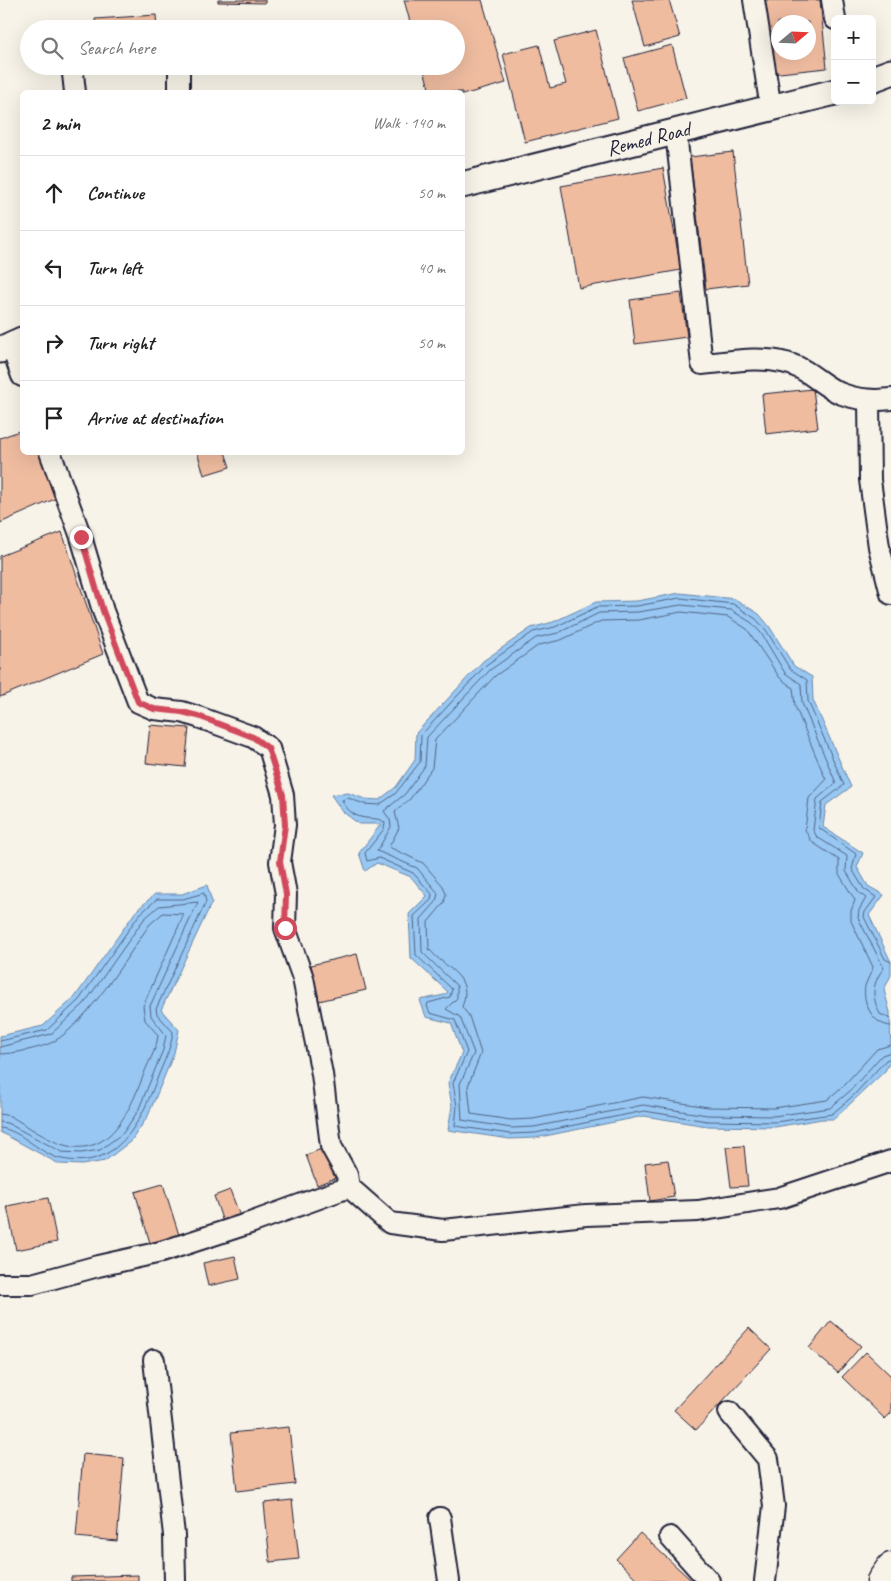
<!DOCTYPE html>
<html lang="en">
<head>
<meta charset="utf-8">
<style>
  body { margin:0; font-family:Caveat,sans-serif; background:#f2f2f2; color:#222 }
  .controls { position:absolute; right:15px; top:15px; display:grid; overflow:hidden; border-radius:8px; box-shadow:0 5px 20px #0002 }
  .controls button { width:45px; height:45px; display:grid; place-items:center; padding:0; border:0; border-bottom:1px solid #e0e0e0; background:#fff; color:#222; font:25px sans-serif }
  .compass { position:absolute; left:771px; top:15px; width:45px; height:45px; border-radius:50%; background:#fff; box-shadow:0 5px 20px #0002; rotate:71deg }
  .stop { position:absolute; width:15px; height:15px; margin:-11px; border:4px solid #d1495b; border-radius:50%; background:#fff }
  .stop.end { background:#d1495b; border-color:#fff; box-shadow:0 1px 5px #0008 }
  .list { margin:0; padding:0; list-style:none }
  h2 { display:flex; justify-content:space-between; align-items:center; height:65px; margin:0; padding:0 20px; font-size:21px }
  h2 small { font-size:16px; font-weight:400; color:#767676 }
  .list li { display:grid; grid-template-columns:32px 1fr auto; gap:15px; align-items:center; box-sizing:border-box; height:75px; padding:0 20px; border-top:1px solid #e0e0e0 }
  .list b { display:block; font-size:19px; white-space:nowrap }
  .list em { font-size:16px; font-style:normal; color:#767676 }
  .icon { flex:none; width:28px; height:28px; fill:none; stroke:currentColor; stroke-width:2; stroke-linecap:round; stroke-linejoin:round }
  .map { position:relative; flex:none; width:891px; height:1581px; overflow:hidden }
  .search { position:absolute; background:#fff; box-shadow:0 5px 20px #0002; left:20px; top:20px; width:445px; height:55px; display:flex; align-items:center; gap:12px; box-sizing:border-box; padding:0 18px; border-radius:28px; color:#767676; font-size:19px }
  .panel { position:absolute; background:#fff; box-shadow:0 5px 20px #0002; left:20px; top:90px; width:445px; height:365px; border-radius:8px }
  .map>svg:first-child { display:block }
  .water { fill:#97c7f2; stroke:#6885a9 }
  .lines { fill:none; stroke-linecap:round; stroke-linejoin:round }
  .shore { stroke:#516484; stroke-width:1 }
  .building { fill:#efbca0; stroke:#22223b; fill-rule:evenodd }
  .minor-casing { stroke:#22223b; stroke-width:24 }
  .tertiary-casing { stroke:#22223b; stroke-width:29 }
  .secondary-casing { stroke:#22223b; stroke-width:31 }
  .minor { stroke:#f7f3e8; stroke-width:20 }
  .tertiary { stroke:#f7f3e8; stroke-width:25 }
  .secondary { stroke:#f7f3e8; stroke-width:28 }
  .route { stroke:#d1495b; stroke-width:6 }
  .labels { text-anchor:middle; stroke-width:4; stroke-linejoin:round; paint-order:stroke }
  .street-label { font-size:21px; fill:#22223b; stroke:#f7f3e8 }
</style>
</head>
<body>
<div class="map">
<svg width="891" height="1581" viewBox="0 0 891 1581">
  <rect width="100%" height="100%" fill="#f7f3e8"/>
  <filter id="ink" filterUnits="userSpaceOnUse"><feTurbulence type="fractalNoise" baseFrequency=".02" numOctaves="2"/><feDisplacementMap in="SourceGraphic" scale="10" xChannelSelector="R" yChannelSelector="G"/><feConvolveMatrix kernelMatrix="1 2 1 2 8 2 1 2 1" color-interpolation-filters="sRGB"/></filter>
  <g filter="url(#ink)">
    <g class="water">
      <polygon points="680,593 735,599 759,614 769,626 794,666 812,677 813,700 851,787 826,805 823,827 863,853 857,867 868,886 884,895 869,915 891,962 891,975 884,990 890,1012 891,1060 885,1071 834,1119 822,1119 775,1127 707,1126 644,1116 535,1138 510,1139 448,1130 452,1106 448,1083 462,1053 451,1023 426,1017 420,1000 444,995 448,992 411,958 409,914 427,896 411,877 377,863 365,871 359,853 381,824 359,824 343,812 331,795 348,793 365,799 379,800 396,787 415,760 416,733 483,661 531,628 553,622 596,602 637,601"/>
      <polygon points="207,885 212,902 161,1010 179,1030 174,1053 148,1116 131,1141 105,1161 82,1165 59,1164 0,1132 0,1036 43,1026 75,997 136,911 155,894 182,894"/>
    </g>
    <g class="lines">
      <g class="shore">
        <path d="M891,962L885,959L864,917L865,912L876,897L864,889L852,869L856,854L819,828L822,802L844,785L808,701L807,680L790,669L766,630L756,619L733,604L680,598L637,606L597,607L555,627L533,632L486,665L421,735L420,762L395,794L379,805L364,804L348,798L342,800C355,827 376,813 385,823L384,829L365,853L367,861L379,858L413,873L432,894L431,900L414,916L416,955L452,989L450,997L428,1003L427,1006L430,1013L455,1020L467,1052L453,1083L457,1106L455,1126L510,1134L535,1133L644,1111L707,1121L775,1122L832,1114L854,1095L886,1060L891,1058"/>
        <path d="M891,1019L880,1014C871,996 872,983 884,968L858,918L859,910L866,898L859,893L846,871L847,856L817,837L813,830L817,799L836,783L802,703L801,684L785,673L761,633L752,623L731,610L681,605L638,612L599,613L558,633L536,638L490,670L427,737L425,766L405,794L384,811L390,820L391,827L377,851L417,868L438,893L436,902L421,919L422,952L457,986V998L446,1009L460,1017L474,1053L460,1084L462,1120L511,1128L534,1127L643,1105L707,1115L774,1116L830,1108L850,1091L882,1055L891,1052"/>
        <path d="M891,1026C873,1025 862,1003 865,986C867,980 871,973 873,967L851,921V911L855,900L839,874V860L812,842L805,830L809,798L826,780L795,706L793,688L780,678L747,629L728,617L681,612L639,620L601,621L561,640L539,645L495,676L435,740L432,768L410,799L395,812L399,828L389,847L423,863L443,886L446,894L444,903L428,922L429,949C446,970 474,975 462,1007L469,1016L481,1053L468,1086L471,1114L511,1120L533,1119L643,1097L708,1107L774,1108L827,1100L844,1085L877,1049L891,1045"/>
        <path d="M0,1041L47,1030L79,1000L139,915L157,899H183L204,893L206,902L156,1009L157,1014L173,1032C171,1049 163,1063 157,1079C140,1123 118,1170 62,1159C40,1155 22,1130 0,1128"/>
        <polyline points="0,1047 51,1034 84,1004 144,919 159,906 198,902 150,1006 151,1016 166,1035 163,1050 138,1111 123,1133 100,1150 81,1153 62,1152 7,1123 0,1122"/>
        <path d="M0,1054C12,1054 42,1048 53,1042C88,1022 126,958 150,924L163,913L184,914L143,1006L145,1020L158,1035C157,1048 150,1059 145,1071C132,1105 112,1159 64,1145C47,1140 26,1125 10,1116L0,1114"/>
      </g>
    </g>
    <g class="building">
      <polygon points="218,0 265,0 265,3 218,2"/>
      <polygon points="404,0 482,0 506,83 462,95 462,92 430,92 423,66 456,66 456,29 412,29"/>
      <polygon points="632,0 669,0 680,37 645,47"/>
      <path d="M764,0H820L827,68L770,74ZM778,22H808V52H778Z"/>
      <polygon points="156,15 157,29 96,29 95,19"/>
      <polygon points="596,30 618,118 525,142 503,54 539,45 550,88 566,84 554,41"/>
      <polygon points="672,45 686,98 638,111 624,58"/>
      <polygon points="733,152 748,284 706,289 690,157"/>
      <polygon points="663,168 681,270 579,288 561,186"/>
      <polygon points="681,293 687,337 635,344 630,300"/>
      <polygon points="813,389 818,428 766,434 762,394"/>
      <polygon points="22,430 22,452 40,452 57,498 0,523 0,438"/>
      <polygon points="197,452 225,452 230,467 204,475"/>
      <polygon points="62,532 103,654 0,697 0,556"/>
      <polygon points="150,725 189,728 185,767 146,763"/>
      <polygon points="357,954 366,990 319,1001 311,965"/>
      <polygon points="744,1146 748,1186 731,1187 726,1147"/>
      <polygon points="324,1148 335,1178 317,1185 306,1155"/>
      <polygon points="668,1160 674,1197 650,1201 645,1163"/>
      <polygon points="163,1184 179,1235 150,1243 135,1192"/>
      <polygon points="230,1190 240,1216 223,1222 214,1196"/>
      <polygon points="48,1198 57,1242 16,1250 7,1206"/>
      <polygon points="235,1256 240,1279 208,1286 203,1263"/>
      <polygon points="831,1321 861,1346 838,1373 809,1348"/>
      <polygon points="749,1328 771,1349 696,1430 674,1410"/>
      <polygon points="866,1352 891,1376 891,1413 885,1419 842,1377"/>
      <polygon points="289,1427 295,1484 237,1491 231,1433"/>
      <polygon points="83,1454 124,1458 117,1541 76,1537"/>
      <polygon points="292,1500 299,1559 270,1562 264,1503"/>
      <polygon points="640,1533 692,1581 639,1581 616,1559"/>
      <polygon points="138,1575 138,1581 71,1581 71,1577"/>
    </g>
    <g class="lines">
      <g class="minor-casing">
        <g id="minor">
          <polyline points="754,0 771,109"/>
          <polyline points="832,0 835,19"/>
          <polyline points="73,74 75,92"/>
          <polyline points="179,92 179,71"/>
          <path d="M676,133L702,364C730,362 755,356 782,362C809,367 820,386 842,394C858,400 874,401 891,399"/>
          <polyline points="11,345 22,376"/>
          <polyline points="869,401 870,480 879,547 891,594"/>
          <polyline points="50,452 81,537 103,611 138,702 154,709 182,712 198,717 253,737 269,748 283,795 285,825 280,862 286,894 285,928 303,978 322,1074 331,1146 347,1175 349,1187 390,1223 443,1230 586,1215 698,1211 779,1198 891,1161"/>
          <polyline points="0,1284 32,1284 98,1266 161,1252 253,1222 349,1187"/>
          <polyline points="154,1360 174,1535 175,1581"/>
          <polyline points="729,1412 768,1459 774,1506 765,1581"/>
          <polyline points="440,1518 449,1581"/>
          <polyline points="670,1537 709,1581"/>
        </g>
      </g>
      <g class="tertiary-casing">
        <g id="tertiary">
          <polyline points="872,79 891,72"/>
          <path id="s1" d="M462,185L835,92"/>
          <polyline points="0,350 22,340"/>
        </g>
      </g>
      <g class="secondary-casing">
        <polyline id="secondary" points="881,1581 891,1567"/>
      </g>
      <use href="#minor" class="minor"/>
      <use href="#tertiary" class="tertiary"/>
      <use href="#secondary" class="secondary"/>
    </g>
  </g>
  <g class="lines" filter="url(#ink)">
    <polyline class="route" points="81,537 103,611 138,702 154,709 182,712 198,716 253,737 268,748 283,795 285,825 280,862 286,894 285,928"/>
  </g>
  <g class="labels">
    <g class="street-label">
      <text dy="7" stroke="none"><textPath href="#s1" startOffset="192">Remed Road</textPath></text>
    </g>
  </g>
</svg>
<div class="controls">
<button>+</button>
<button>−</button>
</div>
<svg class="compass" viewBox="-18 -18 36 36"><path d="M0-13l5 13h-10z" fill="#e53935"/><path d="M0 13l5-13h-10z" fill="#767676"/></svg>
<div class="stop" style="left:285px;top:928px"></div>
<div class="stop end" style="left:81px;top:537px"></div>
<div class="search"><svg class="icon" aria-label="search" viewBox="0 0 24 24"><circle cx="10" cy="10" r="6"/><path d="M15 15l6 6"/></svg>Search here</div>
<section class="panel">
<h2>2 min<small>Walk · 140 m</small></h2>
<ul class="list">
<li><svg class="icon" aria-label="ahead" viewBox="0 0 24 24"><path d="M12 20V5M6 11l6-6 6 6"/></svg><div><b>Continue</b></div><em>50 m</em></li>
<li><svg class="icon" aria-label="left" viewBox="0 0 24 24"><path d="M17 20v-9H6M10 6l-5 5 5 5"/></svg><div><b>Turn left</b></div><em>40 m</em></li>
<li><svg class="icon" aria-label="right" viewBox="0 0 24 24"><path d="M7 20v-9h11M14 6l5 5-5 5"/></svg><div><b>Turn right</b></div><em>50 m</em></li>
<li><svg class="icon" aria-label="arrive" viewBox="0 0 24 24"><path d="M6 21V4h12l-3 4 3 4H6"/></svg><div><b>Arrive at destination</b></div></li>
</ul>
</section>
</div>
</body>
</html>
